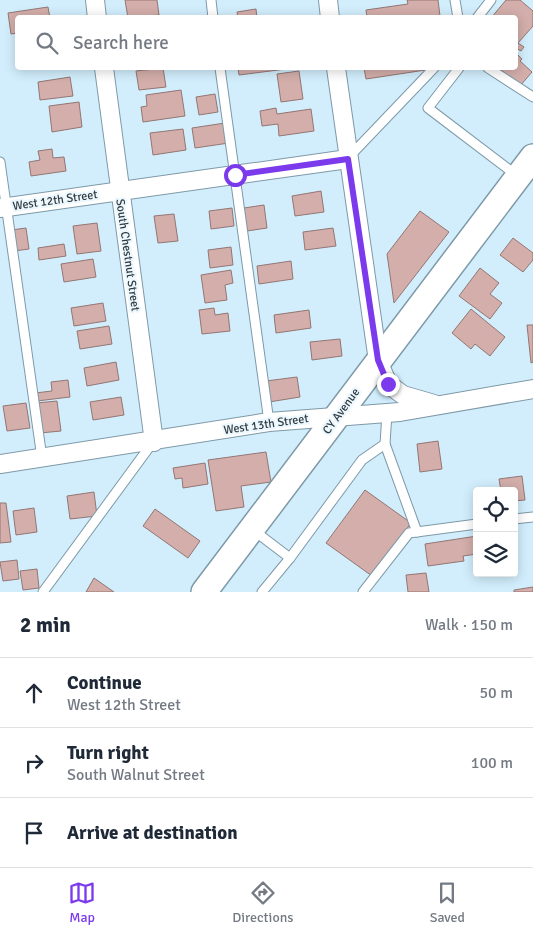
<!DOCTYPE html>
<html lang="en">
<head>
<meta charset="utf-8">
<style>
  body { margin:0; font-family:Signika,sans-serif; background:#f6f6f7; color:#1f2937 }
  .controls { position:absolute; right:15px; bottom:15px; display:grid; overflow:hidden; border-radius:5px; box-shadow:0 2px 12px #0003 }
  .controls button { width:45px; height:45px; display:grid; place-items:center; padding:0; border:0; border-bottom:1px solid #e0e1e3; background:#fff; color:#1f2937; font:25px sans-serif }
  .stop { position:absolute; width:15px; height:15px; margin:-11px; border:4px solid #7c3aed; border-radius:50%; background:#fff }
  .stop.end { background:#7c3aed; border-color:#fff; box-shadow:0 1px 5px #0008 }
  .list { margin:0; padding:0; list-style:none }
  h2 { display:flex; justify-content:space-between; align-items:center; height:65px; margin:0; padding:0 20px; font-size:21px }
  h2 small { font-size:16px; font-weight:400; color:#747a83 }
  .list li { display:grid; grid-template-columns:32px 1fr auto; gap:15px; align-items:center; box-sizing:border-box; height:70px; padding:0 20px; border-top:1px solid #e0e1e3 }
  .list b { display:block; font-size:19px; white-space:nowrap }
  .list p { margin:0; font-size:16px; white-space:nowrap; color:#747a83 }
  .list em { font-size:16px; font-style:normal; color:#747a83 }
  .icon { flex:none; width:28px; height:28px; fill:none; stroke:currentColor; stroke-width:2; stroke-linecap:round; stroke-linejoin:round }
  .map { position:relative; flex:none; width:533px; height:592px; overflow:hidden }
  .search { position:absolute; background:#fff; box-shadow:0 2px 12px #0003; left:15px; right:15px; top:15px; height:55px; display:flex; align-items:center; gap:12px; box-sizing:border-box; padding:0 18px; border-radius:5px; color:#747a83; font-size:19px }
  .sheet { height:275px; background:#fff }
  nav { display:flex; justify-content:space-around; align-items:center; box-sizing:border-box; height:70px; border-top:1px solid #e0e1e3; background:#fff; font-size:14px; color:#747a83 }
  nav a { display:grid; justify-items:center; gap:2px }
  nav .on { color:#7c3aed }
  .map>svg:first-child { display:block }
  .building { fill:#d3aeaa; stroke:#937673 }
  .lines { fill:none; stroke-linecap:round; stroke-linejoin:round }
  .service-casing { stroke:#7e99a7; stroke-width:11 }
  .minor-casing { stroke:#7e99a7; stroke-width:20 }
  .secondary-casing { stroke:#7e99a7; stroke-width:28 }
  .service { stroke:#fff; stroke-width:9 }
  .minor { stroke:#fff; stroke-width:18 }
  .secondary { stroke:#fff; stroke-width:25 }
  .route { stroke:#7c3aed; stroke-width:6 }
  .labels { text-anchor:middle; stroke-width:4.5; stroke-linejoin:round; paint-order:stroke }
  .street-label { font-size:12px; fill:#303b41; stroke:#edf8fe }
</style>
</head>
<body>
<div class="map">
<svg width="533" height="592" viewBox="0 0 533 592">
  <rect width="100%" height="100%" fill="#d2eefd"/>
  <g class="building">
    <polygon points="125,0 157,0 159,15 128,18"/>
    <polygon points="407,0 438,0 440,16 367,18 366,10 408,4"/>
    <polygon points="506,0 520,0 533,11 533,26 518,43 524,47 521,51 516,48 516,18 491,18"/>
    <polygon points="48,7 50,18 18,18 18,33 11,34 8,13"/>
    <polygon points="256,9 257,18 238,18 237,12"/>
    <polygon points="516,53 522,59 520,61 532,72 520,86 499,68 516,68"/>
    <polygon points="163,68 166,87 139,90 136,71"/>
    <polygon points="238,68 294,68 239,75"/>
    <polygon points="364,68 432,68 432,69 366,79"/>
    <polygon points="299,71 303,99 281,102 277,74"/>
    <polygon points="70,77 73,96 40,100 38,82"/>
    <polygon points="181,90 185,116 143,122 141,107 147,106 146,95"/>
    <polygon points="215,94 218,112 199,115 196,97"/>
    <polygon points="79,102 82,127 52,132 49,106"/>
    <polygon points="276,108 277,114 311,109 314,131 279,136 278,124 262,126 260,111"/>
    <polygon points="225,123 229,143 195,148 192,128"/>
    <polygon points="183,129 186,150 153,155 150,133"/>
    <polygon points="52,149 53,158 64,157 66,171 31,176 29,162 40,160 38,151"/>
    <polygon points="321,191 324,212 295,216 292,196"/>
    <polygon points="264,205 267,228 247,231 244,208"/>
    <polygon points="232,208 234,226 211,229 209,211"/>
    <polygon points="420,211 449,232 394,303 387,254"/>
    <polygon points="174,214 178,241 158,243 154,216"/>
    <polygon points="97,223 101,251 77,254 73,226"/>
    <polygon points="26,228 29,249 14,251 11,230"/>
    <polygon points="333,228 336,246 305,250 303,232"/>
    <polygon points="513,238 533,253 533,260 523,272 500,255"/>
    <polygon points="64,244 66,256 39,260 38,248"/>
    <polygon points="231,247 233,265 210,268 208,250"/>
    <polygon points="93,259 96,277 64,282 61,264"/>
    <polygon points="291,261 293,279 259,284 257,266"/>
    <polygon points="480,268 499,283 490,294 502,303 490,319 459,296"/>
    <polygon points="231,270 233,283 225,285 227,300 205,303 201,275"/>
    <polygon points="103,303 106,321 74,326 71,308"/>
    <polygon points="214,308 215,315 228,313 230,331 202,334 199,310"/>
    <polygon points="471,309 505,337 490,356 475,344 471,349 452,333"/>
    <polygon points="309,310 311,328 276,333 274,315"/>
    <polygon points="527,325 533,325 533,362 531,363"/>
    <polygon points="109,326 112,344 80,349 77,331"/>
    <polygon points="340,339 342,356 312,360 310,342"/>
    <polygon points="116,362 119,380 87,386 84,368"/>
    <polygon points="297,377 300,397 269,402 266,381"/>
    <polygon points="68,380 70,397 37,401 35,393 52,391 51,382"/>
    <polygon points="121,397 124,415 93,420 90,402"/>
    <polygon points="57,401 61,431 40,433 36,403"/>
    <polygon points="26,403 30,428 7,431 3,406"/>
    <polygon points="438,441 442,469 420,472 417,444"/>
    <polygon points="266,452 271,482 241,486 244,507 216,511 208,460"/>
    <polygon points="205,463 208,484 183,488 182,478 175,479 173,468"/>
    <polygon points="522,476 525,500 514,501 514,491 501,491 499,479"/>
    <polygon points="365,490 411,523 372,576 326,543"/>
    <polygon points="94,492 97,516 70,519 67,496"/>
    <polygon points="0,503 6,503 11,542 0,543"/>
    <polygon points="34,508 37,532 16,535 13,511"/>
    <polygon points="155,509 200,541 188,558 143,526"/>
    <polygon points="477,536 477,554 463,556 464,561 428,566 425,544"/>
    <polygon points="17,560 19,579 3,581 0,562"/>
    <polygon points="37,569 39,588 23,590 20,571"/>
    <polygon points="426,573 429,592 408,592 406,575"/>
    <polygon points="94,578 114,592 86,592"/>
    <polygon points="533,587 533,592 514,592 514,590"/>
  </g>
  <g class="lines">
    <g class="service-casing">
      <g id="service">
        <polyline points="211,0 213,18"/>
        <polyline points="455,0 458,18"/>
        <polyline points="477,18 491,0"/>
        <polyline points="220,68 269,422"/>
        <polyline points="459,68 428,108 516,175"/>
        <polyline points="488,68 533,97"/>
        <polyline points="348,158 434,68"/>
        <polyline points="0,162 42,458"/>
        <polyline points="385,444 417,532"/>
        <polyline points="514,519 533,517"/>
        <polyline points="252,529 290,558 262,592"/>
        <polyline points="290,558 362,460 385,444 387,413"/>
        <polyline points="43,592 153,442"/>
        <polyline points="363,592 409,533 477,524"/>
      </g>
    </g>
    <g class="minor-casing">
      <g id="minor">
        <polyline points="95,0 97,18"/>
        <polyline points="328,0 330,18"/>
        <polyline points="104,68 154,442"/>
        <polyline points="336,68 378,361 388,384 403,395 434,404"/>
        <polyline points="0,208 348,159"/>
        <polyline points="0,464 269,422 400,412 533,389"/>
      </g>
    </g>
    <g class="secondary-casing">
      <polyline id="secondary" points="204,592 533,157"/>
    </g>
    <use href="#service" class="service"/>
    <use href="#minor" class="minor"/>
    <use href="#secondary" class="secondary"/>
  </g>
  <g class="lines">
    <polyline class="route" points="235,175 348,159 378,360 388,384"/>
  </g>
  <g class="labels">
    <g class="street-label">
      <text transform="translate(55 200) rotate(-8)" y="4">West 12th Street</text>
      <text transform="translate(128 255) rotate(82)" y="4">South Chestnut Street</text>
      <text transform="translate(341 411) rotate(-54)" y="4">CY Avenue</text>
      <text transform="translate(266 424) rotate(-8)" y="4">West 13th Street</text>
    </g>
  </g>
</svg>
<div class="controls">
<button><svg class="icon" aria-label="locate" viewBox="0 0 24 24"><circle cx="12" cy="12" r="6"/><path d="M12 2v4M12 18v4M2 12h4M18 12h4"/></svg></button>
<button><svg class="icon" aria-label="layers" viewBox="0 0 24 24"><path d="M12 4l9 5-9 5-9-5zM3 14l9 5 9-5"/></svg></button>
</div>
<div class="stop" style="left:235px;top:175px"></div>
<div class="stop end" style="left:388px;top:384px"></div>
<div class="search"><svg class="icon" aria-label="search" viewBox="0 0 24 24"><circle cx="10" cy="10" r="6"/><path d="M15 15l6 6"/></svg>Search here</div>
</div>
<section class="sheet">
<h2>2 min<small>Walk · 150 m</small></h2>
<ul class="list">
<li><svg class="icon" aria-label="ahead" viewBox="0 0 24 24"><path d="M12 20V5M6 11l6-6 6 6"/></svg><div><b>Continue</b><p>West 12th Street</p></div><em>50 m</em></li>
<li><svg class="icon" aria-label="right" viewBox="0 0 24 24"><path d="M7 20v-9h11M14 6l5 5-5 5"/></svg><div><b>Turn right</b><p>South Walnut Street</p></div><em>100 m</em></li>
<li><svg class="icon" aria-label="arrive" viewBox="0 0 24 24"><path d="M6 21V4h12l-3 4 3 4H6"/></svg><div><b>Arrive at destination</b></div></li>
</ul>
</section>
<nav>
<a class="on"><svg class="icon" aria-label="map" viewBox="0 0 24 24"><path d="M3 6l6-2 6 2 6-2v14l-6 2-6-2-6 2zM9 4v14M15 6v14"/></svg>Map</a>
<a><svg class="icon" aria-label="directions" viewBox="0 0 24 24"><path d="M12 3l9 9-9 9-9-9zM9 14v-3h6M13 9l2 2-2 2"/></svg>Directions</a>
<a><svg class="icon" aria-label="saved" viewBox="0 0 24 24"><path d="M7 4h10v16l-5-4-5 4z"/></svg>Saved</a>
</nav>
</body>
</html>
